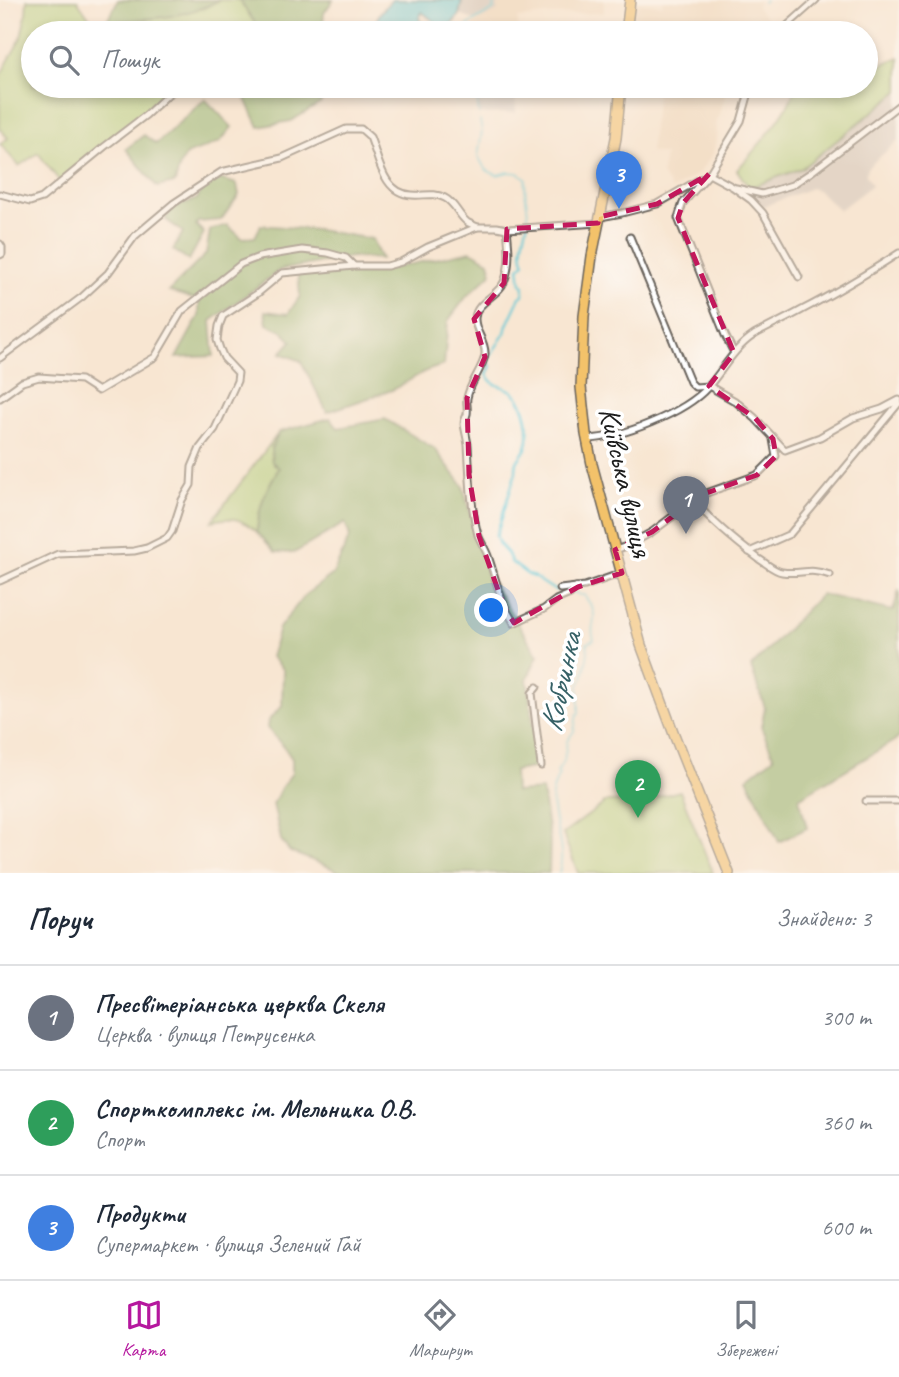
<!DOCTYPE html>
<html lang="uk">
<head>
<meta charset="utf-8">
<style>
  body { margin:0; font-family:Caveat,sans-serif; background:#f6f6f7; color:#1f2937 }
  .you { position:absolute; left:492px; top:611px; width:24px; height:24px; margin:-18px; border:5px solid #fff; border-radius:50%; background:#1a73e8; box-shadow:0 0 0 10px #1a73e833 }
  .badge { display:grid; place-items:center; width:46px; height:46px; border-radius:50%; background:#b5179e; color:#fff; font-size:23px; font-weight:700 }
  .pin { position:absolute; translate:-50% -58px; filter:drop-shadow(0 2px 4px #0008) }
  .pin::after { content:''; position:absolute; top:37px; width:24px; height:21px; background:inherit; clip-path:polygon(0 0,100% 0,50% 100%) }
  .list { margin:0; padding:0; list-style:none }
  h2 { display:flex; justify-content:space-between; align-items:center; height:91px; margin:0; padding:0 28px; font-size:30px }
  h2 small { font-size:23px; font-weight:400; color:#747a83 }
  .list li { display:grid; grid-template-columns:46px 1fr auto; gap:21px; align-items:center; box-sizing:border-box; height:105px; padding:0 28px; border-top:2px solid #e0e1e3 }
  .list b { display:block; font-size:26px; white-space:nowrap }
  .list p { margin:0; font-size:23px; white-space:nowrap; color:#747a83 }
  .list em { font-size:23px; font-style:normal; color:#747a83 }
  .icon { flex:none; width:38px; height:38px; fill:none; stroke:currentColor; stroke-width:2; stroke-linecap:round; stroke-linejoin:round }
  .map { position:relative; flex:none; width:899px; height:873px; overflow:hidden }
  .search { position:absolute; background:#fff; box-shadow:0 4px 10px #0003; left:21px; right:21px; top:21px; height:77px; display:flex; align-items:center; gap:18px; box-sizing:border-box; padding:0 24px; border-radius:38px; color:#747a83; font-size:26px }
  .sheet { height:406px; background:#fff }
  nav { display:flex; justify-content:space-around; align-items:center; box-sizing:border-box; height:98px; border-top:2px solid #e0e1e3; background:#fff; font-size:19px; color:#747a83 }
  nav a { display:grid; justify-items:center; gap:4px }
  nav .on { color:#b5179e }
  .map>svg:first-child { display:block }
  .built { fill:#eed7bb }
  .industrial { fill:#ccc2b9 }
  .green { fill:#a8cd77; stroke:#62744a; stroke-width:2 }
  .forest { fill:#86b068; stroke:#516642; stroke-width:2 }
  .water { fill:#5cc8d5; stroke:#3c7278; stroke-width:2 }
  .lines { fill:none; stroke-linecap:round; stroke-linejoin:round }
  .stream { stroke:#5cc8d5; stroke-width:2 }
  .street-casing { stroke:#69635c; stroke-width:9 }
  .primary-casing { stroke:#69635c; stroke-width:12 }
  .street { stroke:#fff; stroke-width:5 }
  .primary { stroke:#f3c26a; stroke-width:9 }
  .marked { fill:none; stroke:#c2185b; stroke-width:5; stroke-dasharray:14 9; stroke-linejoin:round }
  .labels { text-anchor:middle; stroke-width:7; stroke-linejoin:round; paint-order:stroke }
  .street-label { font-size:30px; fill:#1c1c1c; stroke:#fff }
  .water-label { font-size:32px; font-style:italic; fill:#366166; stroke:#fff }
</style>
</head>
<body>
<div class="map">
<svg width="899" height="873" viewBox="0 0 899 873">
  <rect width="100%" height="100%" fill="#fff"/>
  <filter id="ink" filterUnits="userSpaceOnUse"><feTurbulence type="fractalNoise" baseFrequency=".0143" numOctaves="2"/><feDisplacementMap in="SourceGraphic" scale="14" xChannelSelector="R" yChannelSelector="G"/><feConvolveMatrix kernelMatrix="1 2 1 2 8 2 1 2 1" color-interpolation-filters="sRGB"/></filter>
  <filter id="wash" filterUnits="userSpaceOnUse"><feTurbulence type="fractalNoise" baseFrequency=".00686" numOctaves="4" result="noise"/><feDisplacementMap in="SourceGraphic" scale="28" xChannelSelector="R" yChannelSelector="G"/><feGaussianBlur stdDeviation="1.57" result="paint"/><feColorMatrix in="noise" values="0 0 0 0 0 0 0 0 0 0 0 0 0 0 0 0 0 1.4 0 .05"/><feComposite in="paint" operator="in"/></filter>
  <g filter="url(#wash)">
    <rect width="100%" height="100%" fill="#f8e6d2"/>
    <g class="built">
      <polygon points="502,0 604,0 604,13 545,15 518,18 518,33 471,33 470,28 477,21 497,11 497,7"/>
      <polygon points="663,0 758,0 757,7 767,19 760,33 630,33 633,2 662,5"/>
      <polygon points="658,86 726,86 724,91 725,97 716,123 717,136 713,154 698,174 672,190 662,174 665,155 650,152"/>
    </g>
    <g class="industrial">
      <polygon points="462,0 502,0 497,7 498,11 477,21 459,15"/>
      <polygon points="899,85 899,140 867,168 866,175 872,185 839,210 819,191 811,188 762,207 749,188 803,168 898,91"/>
      <polygon points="477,86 515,86 516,113 478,114"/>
    </g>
    <g class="green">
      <polygon points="27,0 77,0 93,23 138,19 204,8 219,0 239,0 262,33 33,33 33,86 185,86 175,88 61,183 38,153 19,166 0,144 8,138 0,129 0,76 21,38 26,13"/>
      <path d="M899,57V91L802,168L749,188L737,170C756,148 789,113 796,86H866V59L880,65Z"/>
      <path d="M279,432L271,449L272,462L279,468C265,490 259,505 257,532C240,518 234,516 212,521Z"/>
      <polygon points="680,791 713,873 578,873 563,834 606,802 643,801"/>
    </g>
    <g class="forest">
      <path d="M118,0H219C185,19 144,19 106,22Z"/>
      <polygon points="239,0 333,0 324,13 322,33 262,33"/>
      <polygon points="240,86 319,86 321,103 291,121 259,127"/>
      <polygon points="205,99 232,127 220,142 186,155 180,165 175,183 157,187 126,149 144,135 156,144"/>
      <polygon points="220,179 237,184 239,195 221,220 198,222 196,225 204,233 189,260 173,250 183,232 165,219 174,207 197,199 203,187"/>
      <polygon points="227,225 242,238 255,237 261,225 318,230 372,239 381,259 351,257 280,270 211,321 214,356 176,358 199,316 199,301 169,291 206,254 210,230"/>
      <polygon points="471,251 489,261 492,273 467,296 448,321 444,365 426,371 392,390 327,412 301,361 281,353 292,341 282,331 267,324 265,311 288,314 300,296 298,273 350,269 384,270"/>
      <path d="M330,418L338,428L385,419L435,449L463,486L487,575L538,655L527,679L539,767L514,771L515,792L542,790L550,841L549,873H341L327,866L290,852L281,840L273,804L281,788L292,773V759L284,747L267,728L268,721L282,706L283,670L271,657L279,628L305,595L333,574L350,536L345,523L294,553L275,552L257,532C259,505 265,491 279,468L272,462L271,449L279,432Z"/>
      <polygon points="899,590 899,738 799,798 807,828 779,842 747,778 774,757 761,727 765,708 751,667 821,594 893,611"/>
    </g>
    <path class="water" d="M392,0H462L459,15L452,24L440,26L422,12L419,19L427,33H376L374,31C376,16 381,11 392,0Z"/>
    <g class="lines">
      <g class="stream">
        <polyline points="763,2 765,0"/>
        <polyline points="466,33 468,25 493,10 496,0"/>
        <polyline points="475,86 479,114"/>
        <path d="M480,121L482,131L478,156L484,167L488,171L497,175L509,172L518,173L526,178C523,195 528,202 528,218C527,232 518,250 525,263L519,267L521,284L524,286L523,295L520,297L507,325L505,333L487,361L491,366L487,374C492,388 503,384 513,392C526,402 532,433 526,448C520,460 516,457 516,472L496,536L499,544L508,554L511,562L527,574L534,577L554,590H570L580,595H584C588,601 595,609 594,617C594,629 590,626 594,640L587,643L588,653L583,678L579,685V713L577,714L574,731L567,741L564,761L557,772L559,774C556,781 553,788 552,795C551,821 567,849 559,873"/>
      </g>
    </g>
  </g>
  <g filter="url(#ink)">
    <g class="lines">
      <g class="street-casing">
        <g id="street">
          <polyline points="779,33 816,0"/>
          <polyline points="736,188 762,194 792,185 810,173 899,105"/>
          <polyline points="0,194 30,202 42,198 104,147 146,115 175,88 185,86"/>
          <polyline points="600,217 622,213 657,204 709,174 741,121 748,96 749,86"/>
          <path d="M507,229C509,247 511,265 504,282C498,296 476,302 475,318C474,331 486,341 485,354C484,367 470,382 467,398C466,403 468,408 467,414C466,418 464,419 464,424C465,431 467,438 468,445C470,475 470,505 478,535C481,543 487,551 489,559C497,583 500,601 514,623L544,609L556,600L570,594L576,587"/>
          <polyline points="630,237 690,382 695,387 709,386 735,401 755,418 785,450 820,437 853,418 882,409 899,400"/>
          <polyline points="0,244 2,247 2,254 0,255"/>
          <polyline points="734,353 725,335 678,218 683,203 709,174 733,187 751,200 763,213 799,277"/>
          <path d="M0,358L82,297L108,273L135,236L174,203L221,172L282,158L346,129H361L370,137C379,159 383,194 412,195C424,196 434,192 445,198C455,203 458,215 467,222C468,223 476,226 477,227"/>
          <polyline points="0,398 22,382 39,377 81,380 98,391 155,357 182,311 241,264 259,257 302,250 328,253 346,258 354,266 387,266 401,262 428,247 477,227 497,227 507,229 598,223"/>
          <path d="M587,439C621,438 685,413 708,387C723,370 734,348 754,335C770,326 786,319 802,310C835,293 868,273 899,253"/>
          <path d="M694,501C713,523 735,541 759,559C766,563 774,571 782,572C801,575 809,567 830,575"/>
          <polyline points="615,550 627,546 652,532 701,495 757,475 776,456 773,439"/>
          <polyline points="749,552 790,534 899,403"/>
          <polyline points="0,581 58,554 134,551 147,548 167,538 172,531 182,500 191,485 192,467 200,448 215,429 237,381 238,373 224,358 220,349 217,340 219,326 223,316 258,293 282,273 354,266"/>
          <polyline points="560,589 585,586 622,573"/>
          <polyline points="537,687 532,693 541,766"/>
          <polyline points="866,801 899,801"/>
        </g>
      </g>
      <g class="primary-casing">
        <g id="primary">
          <polyline points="626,33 630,0"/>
          <polyline points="621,86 616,138 592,256 584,316 581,387 586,434 592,464 641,645 675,737 729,873"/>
        </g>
      </g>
      <use href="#street" class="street"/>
      <use href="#primary" class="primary"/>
    </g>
  </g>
  <path d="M0 0H899V873H0ZM709,174L683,203L678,218L734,353L709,386L755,418L773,439L776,456L757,475L701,495L652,532L615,550L622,573L578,587L514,623L504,607L479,536L469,475L467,398L485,357L474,319L504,283L507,229L598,223L599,217L657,204Z" fill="#f8e6d2" fill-opacity=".55" fill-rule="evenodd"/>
  <path class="marked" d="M709,174L683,203L678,218L734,353L709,386L755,418L773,439L776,456L757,475L701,495L652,532L615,550L622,573L578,587L514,623L504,607L479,536L469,475L467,398L485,357L474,319L504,283L507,229L598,223L599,217L657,204Z"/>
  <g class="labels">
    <g class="street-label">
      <text transform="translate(626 482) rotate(77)" y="10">Київська вулиця</text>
    </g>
    <g class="water-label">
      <text transform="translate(560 682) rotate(-78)" y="11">Кобринка</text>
    </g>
  </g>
</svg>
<div class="you"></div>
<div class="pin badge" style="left:686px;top:534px;background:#6b7280">1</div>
<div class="pin badge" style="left:638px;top:818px;background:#2e9e5b">2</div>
<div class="pin badge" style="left:619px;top:209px;background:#3f7fe0">3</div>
<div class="search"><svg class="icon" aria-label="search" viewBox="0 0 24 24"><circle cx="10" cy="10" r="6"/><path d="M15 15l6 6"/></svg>Пошук</div>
</div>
<section class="sheet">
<h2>Поруч<small>Знайдено: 3</small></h2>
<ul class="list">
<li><span class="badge" style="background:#6b7280">1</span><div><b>Пресвітеріанська церква Скеля</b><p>Церква · вулиця Петрусенка</p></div><em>300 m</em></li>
<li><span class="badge" style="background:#2e9e5b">2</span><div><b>Спорткомплекс ім. Мельника О.В.</b><p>Спорт</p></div><em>360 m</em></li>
<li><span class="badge" style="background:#3f7fe0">3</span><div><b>Продукти</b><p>Супермаркет · вулиця Зелений Гай</p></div><em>600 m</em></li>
</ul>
</section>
<nav>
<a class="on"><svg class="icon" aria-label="map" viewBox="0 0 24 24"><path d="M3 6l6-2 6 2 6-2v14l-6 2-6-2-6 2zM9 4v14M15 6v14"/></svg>Карта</a>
<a><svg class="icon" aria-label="directions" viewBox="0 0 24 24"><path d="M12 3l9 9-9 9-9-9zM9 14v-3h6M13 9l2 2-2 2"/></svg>Маршрут</a>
<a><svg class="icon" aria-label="saved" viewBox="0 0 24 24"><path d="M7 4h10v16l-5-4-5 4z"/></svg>Збережені</a>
</nav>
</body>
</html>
